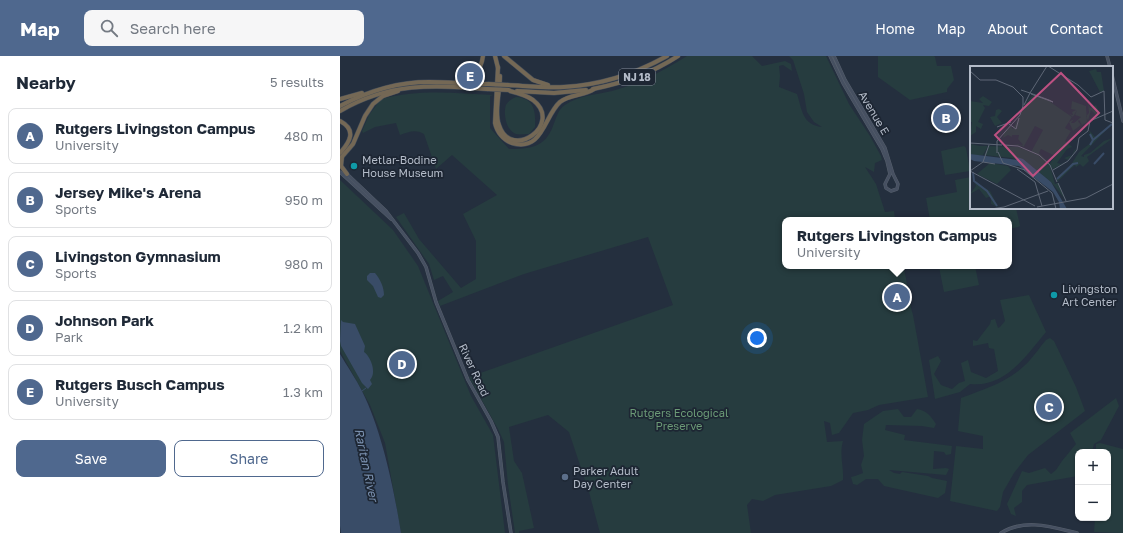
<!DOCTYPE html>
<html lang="en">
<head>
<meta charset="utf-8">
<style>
  body { margin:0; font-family:"Golos Text",sans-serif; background:#f6f6f7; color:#1f2937 }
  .controls { position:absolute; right:12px; bottom:12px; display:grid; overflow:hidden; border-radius:8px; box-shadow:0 1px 3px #0004 }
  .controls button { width:36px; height:36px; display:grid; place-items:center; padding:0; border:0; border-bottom:1px solid #e0e1e3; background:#fff; color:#1f2937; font:20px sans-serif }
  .you { position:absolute; left:417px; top:282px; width:14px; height:14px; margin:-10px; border:3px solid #fff; border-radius:50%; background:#1a73e8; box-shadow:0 0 0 6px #1a73e833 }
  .badge { display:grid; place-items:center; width:26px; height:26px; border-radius:50%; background:#4f688e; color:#fff; font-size:13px; font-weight:700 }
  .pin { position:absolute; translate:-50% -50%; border:2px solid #fff; box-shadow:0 1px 4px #0006 }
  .popup { position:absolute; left:442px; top:161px; width:230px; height:52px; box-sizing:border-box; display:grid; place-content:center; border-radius:8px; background:#fff; filter:drop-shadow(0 1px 3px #0005); font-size:13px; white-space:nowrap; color:#747a83 }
  .popup b { font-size:15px; color:#1f2937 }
  .popup::after { content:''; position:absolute; left:50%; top:100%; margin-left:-8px; border:8px solid transparent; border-top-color:#fff }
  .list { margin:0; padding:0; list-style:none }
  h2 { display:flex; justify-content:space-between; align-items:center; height:52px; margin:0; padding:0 16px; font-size:17px }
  h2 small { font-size:13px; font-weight:400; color:#747a83 }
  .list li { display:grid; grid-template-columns:26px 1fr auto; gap:12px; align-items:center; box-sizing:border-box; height:56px; margin:0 8px 8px; padding:0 8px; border:1px solid #e0e1e3; border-radius:8px }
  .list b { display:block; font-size:15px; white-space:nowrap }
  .list p { margin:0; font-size:13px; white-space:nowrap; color:#747a83 }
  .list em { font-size:13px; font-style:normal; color:#747a83 }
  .actions { display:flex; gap:8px; padding:12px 16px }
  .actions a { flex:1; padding:9px 0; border:1px solid #4f688e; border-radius:8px; text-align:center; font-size:14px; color:#4f688e }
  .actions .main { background:#4f688e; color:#fff }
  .icon { flex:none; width:22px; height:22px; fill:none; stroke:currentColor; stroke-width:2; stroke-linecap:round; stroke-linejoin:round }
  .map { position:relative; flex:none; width:783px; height:477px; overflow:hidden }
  header { display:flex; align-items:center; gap:24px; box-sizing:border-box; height:56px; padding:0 20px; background:#4f688e; color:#fff }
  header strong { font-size:19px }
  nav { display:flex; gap:22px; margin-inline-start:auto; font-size:14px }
  .search { width:280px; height:36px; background:#f6f6f7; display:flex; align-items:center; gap:10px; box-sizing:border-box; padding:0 14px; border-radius:8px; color:#747a83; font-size:15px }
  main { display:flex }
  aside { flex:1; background:#fff }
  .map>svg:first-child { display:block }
  .green { fill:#263c3f }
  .water { fill:#394c67 }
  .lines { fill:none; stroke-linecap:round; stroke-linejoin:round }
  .stream { stroke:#394c67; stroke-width:1 }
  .secondary-casing { stroke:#565f6c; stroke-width:3.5 }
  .highway-casing { stroke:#434c59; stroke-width:5 }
  .secondary { stroke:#465061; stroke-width:2.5 }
  .highway { stroke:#746855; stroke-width:4 }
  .highway-bridge-casing { stroke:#434c59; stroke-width:5; stroke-linecap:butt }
  .highway-bridge { stroke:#746855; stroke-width:4 }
  .culture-dot { fill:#0f9aa8; stroke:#1d2633; stroke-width:1.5 }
  .service-dot { fill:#5c6f8a; stroke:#1d2633; stroke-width:1.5 }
  .labels { text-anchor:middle; stroke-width:3.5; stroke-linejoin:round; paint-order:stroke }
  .shield { fill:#1d2633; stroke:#878f9c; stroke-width:1 }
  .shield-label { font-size:10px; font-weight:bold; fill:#b4bcc9 }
  .street-label { font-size:11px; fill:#b4bcc9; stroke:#1d2633 }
  .poi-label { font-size:11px; fill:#b4bcc9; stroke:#1d2633; text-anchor:start }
  .park-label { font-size:11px; fill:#6b9a76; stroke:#1d2633 }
  .water-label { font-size:12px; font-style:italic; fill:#7c92b1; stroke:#1d2633 }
  .inset-river { fill:none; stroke:#394c67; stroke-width:2 }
  .inset-road { fill:none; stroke:#5e6776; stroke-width:1 }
  .view { fill:#bd5182; fill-opacity:0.15; stroke:#bd5182; stroke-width:2 }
  .inset-edge { fill:none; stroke:#b4bcc9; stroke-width:2 }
</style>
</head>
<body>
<header>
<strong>Map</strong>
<div class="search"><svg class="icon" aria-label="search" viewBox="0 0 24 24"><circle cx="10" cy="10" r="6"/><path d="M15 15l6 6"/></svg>Search here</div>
<nav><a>Home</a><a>Map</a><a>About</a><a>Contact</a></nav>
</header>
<main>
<aside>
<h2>Nearby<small>5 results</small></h2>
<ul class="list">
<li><span class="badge">A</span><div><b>Rutgers Livingston Campus</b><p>University</p></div><em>480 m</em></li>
<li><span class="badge">B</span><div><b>Jersey Mike's Arena</b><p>Sports</p></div><em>950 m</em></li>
<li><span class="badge">C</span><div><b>Livingston Gymnasium</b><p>Sports</p></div><em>980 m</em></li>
<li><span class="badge">D</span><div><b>Johnson Park</b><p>Park</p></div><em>1.2 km</em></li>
<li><span class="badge">E</span><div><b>Rutgers Busch Campus</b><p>University</p></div><em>1.3 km</em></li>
</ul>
<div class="actions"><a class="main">Save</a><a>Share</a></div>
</aside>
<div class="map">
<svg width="783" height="477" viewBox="0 0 783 477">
  <rect width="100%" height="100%" fill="#242f3e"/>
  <g class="green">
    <path d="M347,0H412L422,10L445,5L451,8L452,15L443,9L439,10L440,20L439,31L457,38C462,53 462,69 482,71L474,66L467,56L464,38L453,4L449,0H486L509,48L530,80L541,100L542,104L535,107L534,116L525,111L536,128L545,156L554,155L555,164H445V210H563C568,226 568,243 573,259L588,341L539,349L528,354L513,357L499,377L492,379L490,367L484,365L487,386L503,385C499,399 504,411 503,424L491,430L435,439L423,445L412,443L407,449L411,477H260L249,436L229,376L208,359L169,371L174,405L182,417L194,472L179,475V477H175L168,429L164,386L158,373L129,321L333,249L308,181L184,218L100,250L98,245L113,236L103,220L94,224L89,208L56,161L64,157L79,183L121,232L136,223V185L123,158L157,139L112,99L96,113L84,78C75,73 69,76 60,79L56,67L35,71L23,77L22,75L29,59L41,43C78,33 115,37 153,39L150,40V72L169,93C189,93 205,92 213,70C216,63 218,53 225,49C239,39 256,39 272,35C299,28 323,15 347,0Z"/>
    <polygon points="538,0 594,0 595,1 597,10 611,10 614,24 607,33 607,36 570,44 538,21"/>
    <path d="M176,41C194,42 196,55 195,71L189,78C185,78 179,79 176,78C166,75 163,57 166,49C168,45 172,43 176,41Z"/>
    <polygon points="624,90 626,92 630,115 605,119 601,95"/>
    <polygon points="631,121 631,152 676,152 680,170 678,171 669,173 669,164 590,164 586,142 617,136 615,124"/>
    <polygon points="0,124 53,174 78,210 131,340 153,379 165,477 61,477 45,387 30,349 0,295"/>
    <polygon points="603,210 635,210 639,229 604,236 599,211"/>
    <path d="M689,239L706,276C686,300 665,332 630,328L620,336L595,343L589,304L598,300L601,305L594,318L601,329L612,333L619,327L625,325L621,307L628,304L631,316L646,322L658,315L654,293L649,292L648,287L633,290V284L637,285L650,268L651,264L655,263L658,272L660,271L665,265L660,244Z"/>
    <path d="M710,282L714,285L736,331L745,355L688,399L674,417L663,436L660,451L657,455L610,445L616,390L643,393V380L618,375L621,342C644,333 666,327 684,310C693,302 699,292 706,284Z"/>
    <polygon points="776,342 779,350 761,384 754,388 752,396 738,396 738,420 687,429 682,435 682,446 674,452 676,460 671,458 667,448 682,415 689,417 705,412 711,418 716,414 722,405 736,388 730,377"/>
    <path d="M558,353L564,361H571L577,353C587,355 590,359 596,368L594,372L582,370L546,369L545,374L565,379L564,384L612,390L611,398L606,399L604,396L594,395L593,413L606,412L609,413L606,419L549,414L554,417L560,418L562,416L588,420L592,422L607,425L605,437L598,442L544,430L538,423H526L517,429L513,428L511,421L515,420L523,417L521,409L524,400L522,384L524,368L543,355Z"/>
    <polygon points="760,387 783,393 783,477 754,476 755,462 768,462 768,396 756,396 756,388"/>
  </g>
  <g class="water">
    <path d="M30,217H35C40,223 44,231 44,239L41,242L38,241L33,230L27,224V220Z"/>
    <path d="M1,264L3,266L15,268L25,290L24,296C31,301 37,317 30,324L32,328L28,333L22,327L1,290L0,285Z"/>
    <path d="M0,298C7,310 16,323 22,335C42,375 54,433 61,477H1L0,470Z"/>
  </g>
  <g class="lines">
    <polyline class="stream" points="22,335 26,332"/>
    <g class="secondary-casing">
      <g id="secondary">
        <polyline points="490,0 503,27 542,93 547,105 550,118 545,128 546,132 551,135 557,133 558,128 553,118 545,92 505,24 494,0"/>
        <polyline points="767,0 770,11"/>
        <polyline points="772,19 783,65"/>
        <polyline points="0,116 51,163"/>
        <polyline points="7,118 46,155 78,197 86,211 96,246 128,324 151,365 158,381 163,426 171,477"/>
        <path d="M661,477C685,462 712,471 737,477"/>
      </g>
    </g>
    <g class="highway-casing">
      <g id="highway">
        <polyline points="155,0 158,12"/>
        <polyline points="164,0 193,24 208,29"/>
        <path d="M158,11L155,67C157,76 163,84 172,87C203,96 204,60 220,46C230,38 244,40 254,33"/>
        <path d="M160,20C160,35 154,56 159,69C171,106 224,68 193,44C186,39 178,37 170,35"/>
        <path d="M117,25C132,22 141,16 143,0"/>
        <path d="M168,29C187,30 206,32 224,31C260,29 295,18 327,0"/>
        <path d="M253,33C283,27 312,17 338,0"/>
        <polyline points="177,35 214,37 246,34"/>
        <polyline points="0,43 22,37"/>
        <path d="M0,50C28,35 57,26 89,26C108,26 128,28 148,28"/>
        <path d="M0,55C50,26 92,29 147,33"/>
        <path d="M0,65C17,74 10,86 0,97"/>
        <polyline points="2,101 1,110 7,118"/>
        <polyline points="0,103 13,88 25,60 33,48 43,40 58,35"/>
      </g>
    </g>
    <use href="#secondary" class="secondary"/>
    <use href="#highway" class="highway"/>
    <g class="highway-bridge-casing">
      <g id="highway-bridge">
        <polyline points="148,28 168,29"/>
        <polyline points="147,33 169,34"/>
      </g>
    </g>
    <use href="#highway-bridge" class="highway-bridge"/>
  </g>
  <g class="culture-dot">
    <circle cx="14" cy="110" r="4"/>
    <circle cx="714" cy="239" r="4"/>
  </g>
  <circle class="service-dot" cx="225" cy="421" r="4"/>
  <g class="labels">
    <rect class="shield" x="279" y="13" width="36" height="16" rx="3"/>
    <g class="shield-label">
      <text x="297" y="25">NJ 18</text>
    </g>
    <g class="street-label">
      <text transform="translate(534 57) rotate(59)" y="4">Avenue E</text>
      <text transform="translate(134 314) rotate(65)" y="4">River Road</text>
    </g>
    <g class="poi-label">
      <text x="22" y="108">Metlar-Bodine<tspan x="22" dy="13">House Museum</tspan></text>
      <text x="722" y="237">Livingston<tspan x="722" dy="13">Art Center</tspan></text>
      <text x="233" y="419">Parker Adult<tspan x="233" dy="13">Day Center</tspan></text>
    </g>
    <g class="park-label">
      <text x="339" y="361">Rutgers Ecological<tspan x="339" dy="13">Preserve</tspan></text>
    </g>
    <g class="water-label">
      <text transform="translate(26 409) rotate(78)" y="4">Raritan River</text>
    </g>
  </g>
  <g transform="translate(630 10)">
    <rect width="143" height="143" fill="#242f3e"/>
    <path d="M126,3L127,6H131L134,25L130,26L119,5ZM63,29L79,35L102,51L95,62L101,65L95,75L106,84L98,94L94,92L102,89L105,83L102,81L97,83L87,97L91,98L97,95L83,103L69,89L61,86L73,64L65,60L53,82V80L42,78L53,79L48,73L49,69H42V71L38,69L33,72L34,66L41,60L43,63L56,36H60L57,35ZM71,83L85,90L80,98L69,87ZM13,30L22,36L19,40L13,39L15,42L8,56L13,58L11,63L6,60V66L0,70L2,56H0V35L13,37L9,33ZM102,35L116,40L117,56L112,59L109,54L108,55L111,59L103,65L99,56L104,53L101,57H104L111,51L105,49L107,44L103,51L99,48L103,49L102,46L106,44L101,43ZM118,37L120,42L126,39L130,48L127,50L121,44L118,55L116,50L119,47ZM29,43L32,45L27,51L32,57L25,60L20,51L25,50L26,44ZM142,58L111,90L114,91V89L120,87L134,75L143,72L117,91L119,95L113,101L110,98L106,101L105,99L87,116V113L95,106L86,111L99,102L109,86L122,76L119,64L125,71ZM0,78L10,80H18L13,89H4L0,88ZM19,80L48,81L68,89L80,100L85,118L88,117L95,133L81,116L59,98L42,92L14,89ZM20,97L38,100L41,104L27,118L7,108ZM2,107L6,117L20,125L28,141L21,138V130L16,132L9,123L0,128L6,120Z" fill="#263c3f" fill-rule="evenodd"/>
    <path d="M0,88L48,94L47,91L53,93L81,116L97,143H90L89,136L83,126L49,100L4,95L0,93Z" fill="#394c67"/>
    <path class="inset-river" d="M123,74L142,58M120,79L123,74L120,68M124,98L134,87M3,106L4,115L17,125L27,140M87,113L103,98L108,97"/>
    <path class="inset-road" d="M78,0L108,19L121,31L134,25L135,54L143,57M0,5L10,14H26L43,21L53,31V40L50,49L27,75V87M51,24L60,27L77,0M60,27L79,34L83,36L61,28M54,39L60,27M39,58L46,63L49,52M27,61L41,56M0,77L32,79M34,79L48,80L69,89L80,99L87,116M28,86L33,97L55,104M13,96L19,79M47,103L65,116L72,140M53,103L82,127L86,143M83,104L98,95L107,84L109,72L118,65L120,55L143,45M0,105L65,140M0,105L13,96L25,98M88,117L96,135M67,141L116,132L143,118M21,143L34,141L78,125"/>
    <path class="view" d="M91,7L129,47L63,110L25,69Z"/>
    <rect width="143" height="143" class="inset-edge"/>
  </g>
</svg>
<div class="controls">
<button>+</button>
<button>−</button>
</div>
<div class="you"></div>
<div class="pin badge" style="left:557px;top:241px">A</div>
<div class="popup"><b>Rutgers Livingston Campus</b>University</div>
<div class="pin badge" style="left:606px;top:62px">B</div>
<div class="pin badge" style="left:709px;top:351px">C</div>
<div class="pin badge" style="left:62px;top:308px">D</div>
<div class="pin badge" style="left:130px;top:20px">E</div>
</div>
</main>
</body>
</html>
